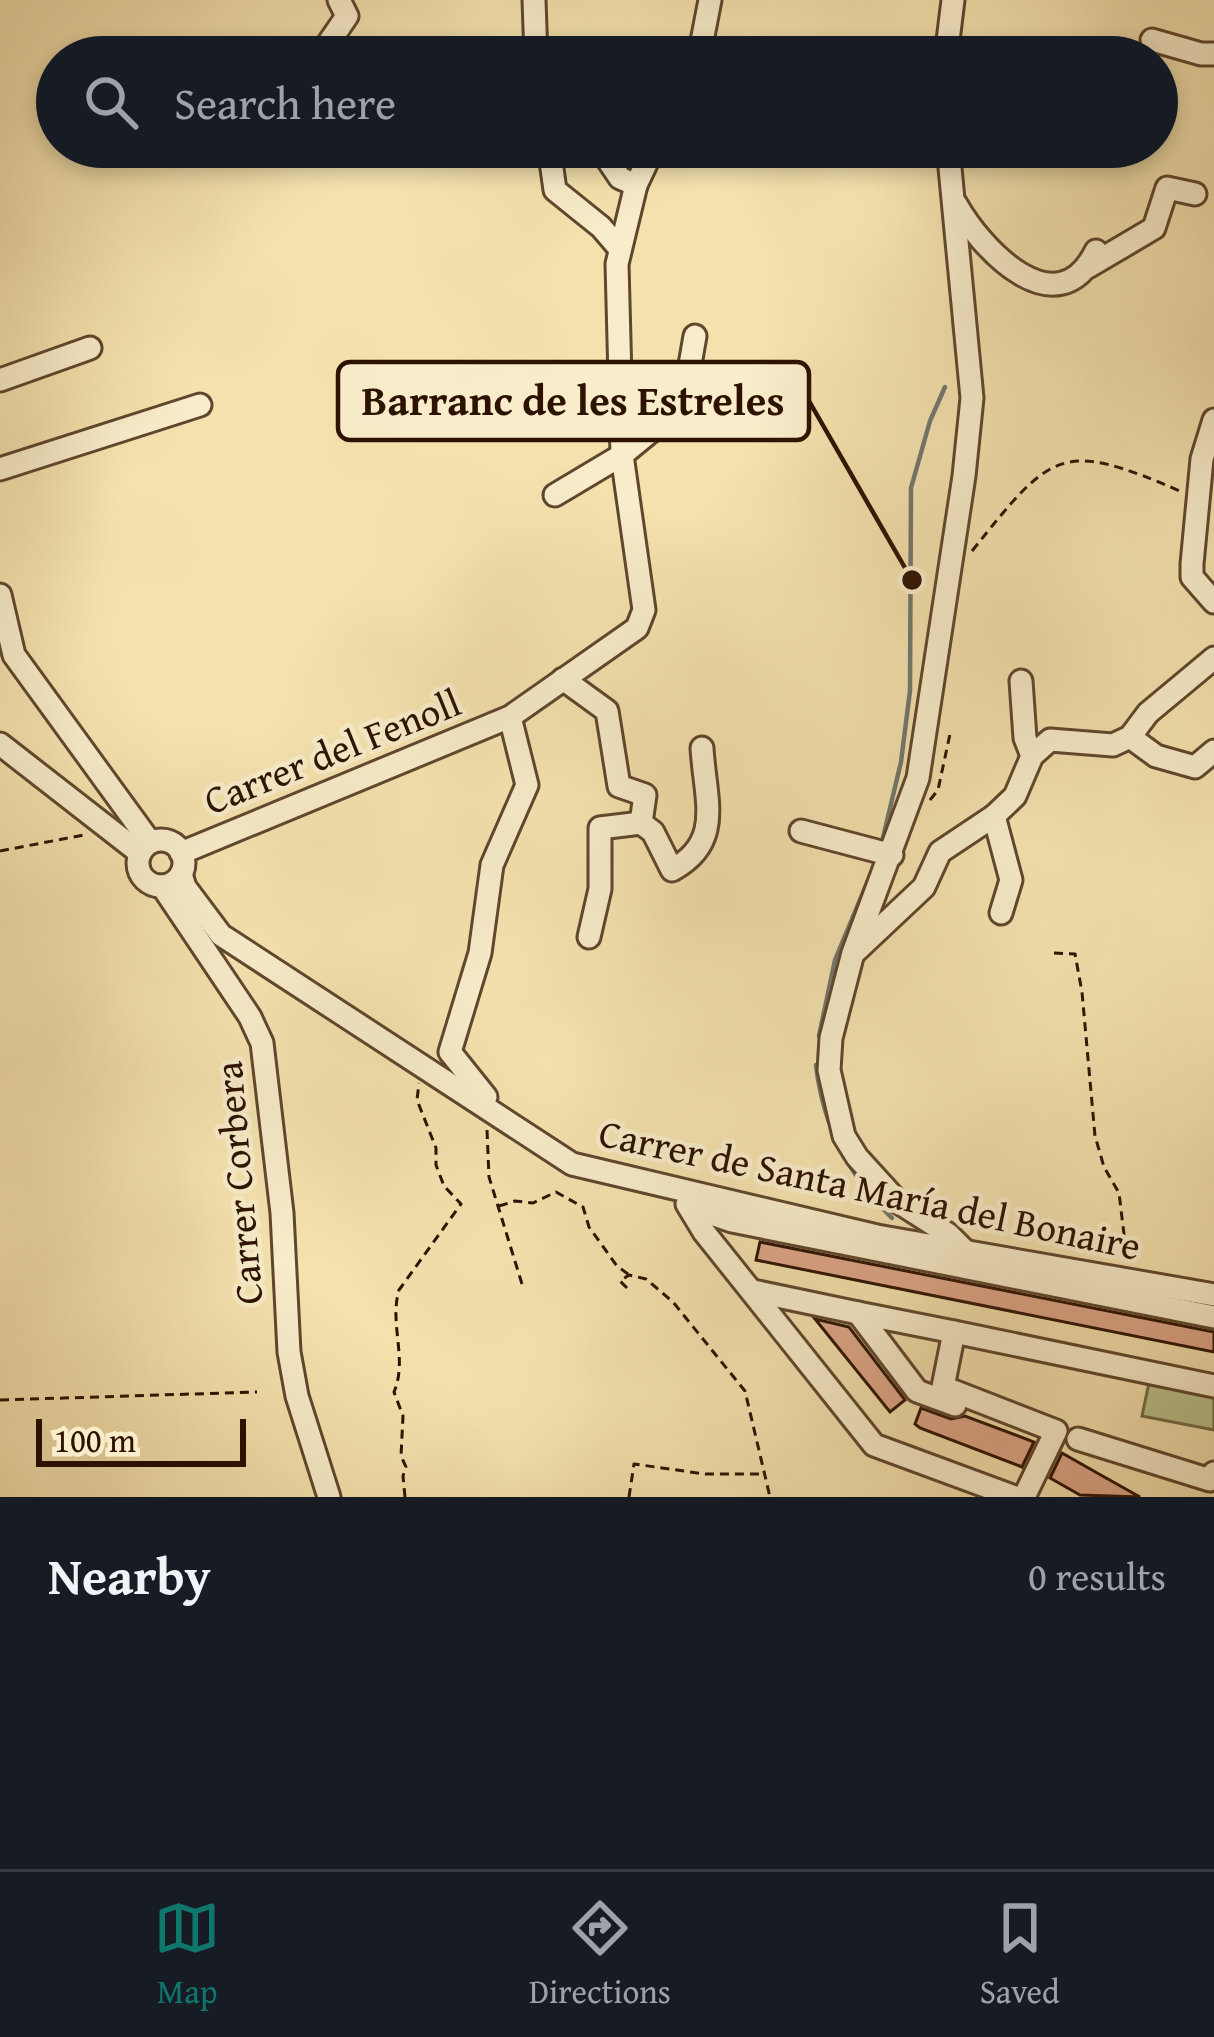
<!DOCTYPE html>
<html lang="en">
<head>
<meta charset="utf-8">
<style>
  body { margin:0; font-family:"Gentium Book Plus",serif; background:#242831; color:#f1f3f6 }
  .scale { position:absolute; left:36px; bottom:30px; width:210px; box-sizing:border-box; padding-left:12px; border:6px solid #2d1202; border-top:0; font-size:33px; line-height:42px; white-space:nowrap; color:#2d1202; -webkit-text-stroke:9px #f8ecca; paint-order:stroke }
  .list { margin:0; padding:0; list-style:none }
  h2 { display:flex; justify-content:space-between; align-items:center; height:156px; margin:0; padding:0 48px; font-size:51px }
  h2 small { font-size:39px; font-weight:400; color:#9ea1a6 }
  .icon { flex:none; width:66px; height:66px; fill:none; stroke:currentColor; stroke-width:2; stroke-linecap:round; stroke-linejoin:round }
  .map { position:relative; flex:none; width:1214px; height:1497px; overflow:hidden }
  .search { position:absolute; background:#171b24; box-shadow:0 6px 18px #0003; left:36px; right:36px; top:36px; height:132px; display:flex; align-items:center; gap:30px; box-sizing:border-box; padding:0 42px; border-radius:66px; color:#9ea1a6; font-size:45px }
  .sheet { height:372px; background:#171b24 }
  nav { display:flex; justify-content:space-around; align-items:center; box-sizing:border-box; height:168px; border-top:3px solid #363941; background:#171b24; font-size:33px; color:#9ea1a6 }
  nav a { display:grid; justify-items:center; gap:6px }
  nav .on { color:#0f766e }
  .map>svg:first-child { display:block }
  .green { fill:#b9c48c; stroke:#736b47; stroke-width:3 }
  .lines { fill:none; stroke-linecap:round; stroke-linejoin:round }
  .stream { stroke:#73776e; stroke-width:4.5 }
  .building { fill:#dea689; stroke:#2d1202; stroke-width:3 }
  .minor-casing { stroke:#5f462d; stroke-width:27 }
  .path { stroke:#2d1202; stroke-width:3; stroke-dasharray:9 6; stroke-linecap:butt }
  .minor { stroke:#f8ecca; stroke-width:21 }
  .labels { text-anchor:middle; stroke-width:9; stroke-linejoin:round; paint-order:stroke }
  .street-label { font-size:39px; fill:#2d1202; stroke:#f8ecca }
  .leader { fill:none; stroke:#2d1202; stroke-width:4.5 }
  .callout-dot { fill:#2d1202; stroke:#f8ecca; stroke-width:4.5 }
  .callout { fill:#f8ecca; stroke:#2d1202; stroke-width:4.5 }
  .callout-label { font-size:42px; text-anchor:middle; font-weight:bold; fill:#2d1202 }
</style>
</head>
<body>
<div class="map">
<svg width="1214" height="1497" viewBox="0 0 1214 1497">
  <rect width="100%" height="100%" fill="#f4e2ae"/>
  <filter id="stains"><feTurbulence type="fractalNoise" baseFrequency=".00167" numOctaves="4"/><feColorMatrix values="0 0 0 0 .2 0 0 0 0 .09 0 0 0 0 .02 0 0 0 .5 -.17"/></filter>
  <radialGradient id="worn" r=".72"><stop offset=".6" stop-color="#630" stop-opacity="0"/><stop offset="1" stop-color="#630" stop-opacity=".3"/></radialGradient>
  <polygon class="green" points="1150,1378 1214,1390 1214,1430 1142,1416"/>
  <g class="lines">
    <g class="stream">
      <polyline points="881,846 901,762 910,691 911,488 930,421 945,387"/>
      <polyline points="819,1036 835,960 876,861"/>
      <path d="M816,1065C823,1126 848,1175 892,1218"/>
    </g>
  </g>
  <g class="building">
    <polygon points="760,1242 1214,1332 1214,1352 756,1260"/>
    <polygon points="815,1319 849,1327 905,1400 890,1412"/>
    <polygon points="921,1408 951,1419 965,1416 1034,1442 1022,1467 920,1428 915,1424"/>
    <polygon points="1062,1453 1099,1474 1140,1497 1080,1495 1050,1478"/>
  </g>
  <g class="lines">
    <g class="minor-casing">
      <g id="minor">
        <polyline points="534,0 536,57"/>
        <polyline points="1152,40 1201,54 1214,54"/>
        <polyline points="255,57 257,57"/>
        <polyline points="319,57 347,16 339,0"/>
        <polyline points="699,57 710,0"/>
        <polyline points="946,57 953,0"/>
        <polyline points="549,147 555,190 601,227 619,248"/>
        <polyline points="599,147 620,178 636,185"/>
        <polyline points="948,147 972,398 964,476 918,778 853,953 831,1038 829,1070 844,1136 857,1157 898,1202 948,1234 963,1249"/>
        <path d="M956,204C981,249 1057,330 1096,251"/>
        <polyline points="1088,267 1154,228 1167,188 1195,194"/>
        <polyline points="0,380 90,348"/>
        <polyline points="1214,420 1202,459 1192,564 1192,577 1214,602"/>
        <polyline points="0,469 200,405"/>
        <polyline points="555,495 622,455 683,405 695,336"/>
        <polyline points="0,595 14,655 150,842"/>
        <path d="M563,679L607,711L619,786L645,795L641,823L653,832L672,870C724,842 705,800 702,748"/>
        <polyline points="1021,681 1025,738 1032,756"/>
        <polyline points="1130,737 1156,756 1195,767 1214,751"/>
        <polyline points="0,744 140,853"/>
        <polyline points="994,816 1011,880 1001,913"/>
        <polyline points="801,831 892,855"/>
        <circle cx="161" cy="863" r="23"/>
        <polyline points="181,853 510,717 637,628 644,610 622,455 617,264 636,185 654,147"/>
        <polyline points="181,874 185,887 221,935 572,1164 877,1236 1214,1295"/>
        <polyline points="162,886 250,1017 262,1043 282,1213 289,1352 297,1396 329,1497"/>
        <polyline points="589,937 600,889 600,828 641,823"/>
        <polyline points="856,951 924,887 940,852 994,816 1015,796 1032,756 1050,740 1113,745 1130,737 1148,713 1214,658"/>
        <polyline points="486,1097 450,1052 480,953 492,865 527,785 510,717"/>
        <polyline points="687,1204 704,1232 874,1445 1015,1497"/>
        <polyline points="689,1206 732,1221 1214,1317"/>
        <polyline points="753,1291 858,1313"/>
        <polyline points="954,1332 858,1313 917,1391 955,1405"/>
        <polyline points="1078,1439 1210,1480 1214,1473"/>
        <polyline points="1024,1497 1056,1431 943,1387 954,1332 1214,1386"/>
      </g>
    </g>
    <g class="path">
      <path d="M972,551C1052,451 1061,439 1182,492"/>
      <polyline points="930,800 938,790 950,734"/>
      <polyline points="0,851 84,835"/>
      <polyline points="1054,953 1075,954 1082,992 1095,1136 1104,1167 1119,1193 1127,1259"/>
      <polyline points="487,1130 489,1177 522,1284"/>
      <polyline points="499,1206 515,1201 533,1203 556,1192 583,1207 589,1227 617,1266 628,1274"/>
      <polyline points="627,1288 620,1281 629,1275 646,1279 673,1302 745,1391 770,1497"/>
      <polyline points="0,1400 257,1392"/>
      <path d="M405,1497L403,1476L406,1467L401,1456L403,1416L394,1392C408,1359 389,1324 399,1290L461,1204L444,1186L436,1165V1148L417,1100L419,1083"/>
      <polyline points="629,1497 634,1464 705,1474 763,1474"/>
    </g>
    <use href="#minor" class="minor"/>
  </g>
  <g class="labels">
    <g class="street-label">
      <text transform="translate(332 751) rotate(-22)" y="14">Carrer del Fenoll</text>
      <text transform="translate(238 1183) rotate(-95)" y="14">Carrer Corbera</text>
      <text transform="translate(870 1189) rotate(12)" y="14">Carrer de Santa María del Bonaire</text>
    </g>
  </g>
  <path class="leader" d="M912 580L809 401"/>
  <circle class="callout-dot" cx="912" cy="580" r="12"/>
  <rect class="callout" x="338" y="362" width="471" height="78" rx="12"/>
  <g class="callout-label">
    <text x="573" y="415">Barranc de les Estreles</text>
  </g>
  <rect width="100%" height="100%" filter="url(#stains)"/>
  <rect width="100%" height="100%" fill="url(#worn)"/>
</svg>
<div class="scale">100 m</div>
<div class="search"><svg class="icon" aria-label="search" viewBox="0 0 24 24"><circle cx="10" cy="10" r="6"/><path d="M15 15l6 6"/></svg>Search here</div>
</div>
<section class="sheet">
<h2>Nearby<small>0 results</small></h2>
<ul class="list">
</ul>
</section>
<nav>
<a class="on"><svg class="icon" aria-label="map" viewBox="0 0 24 24"><path d="M3 6l6-2 6 2 6-2v14l-6 2-6-2-6 2zM9 4v14M15 6v14"/></svg>Map</a>
<a><svg class="icon" aria-label="directions" viewBox="0 0 24 24"><path d="M12 3l9 9-9 9-9-9zM9 14v-3h6M13 9l2 2-2 2"/></svg>Directions</a>
<a><svg class="icon" aria-label="saved" viewBox="0 0 24 24"><path d="M7 4h10v16l-5-4-5 4z"/></svg>Saved</a>
</nav>
</body>
</html>
